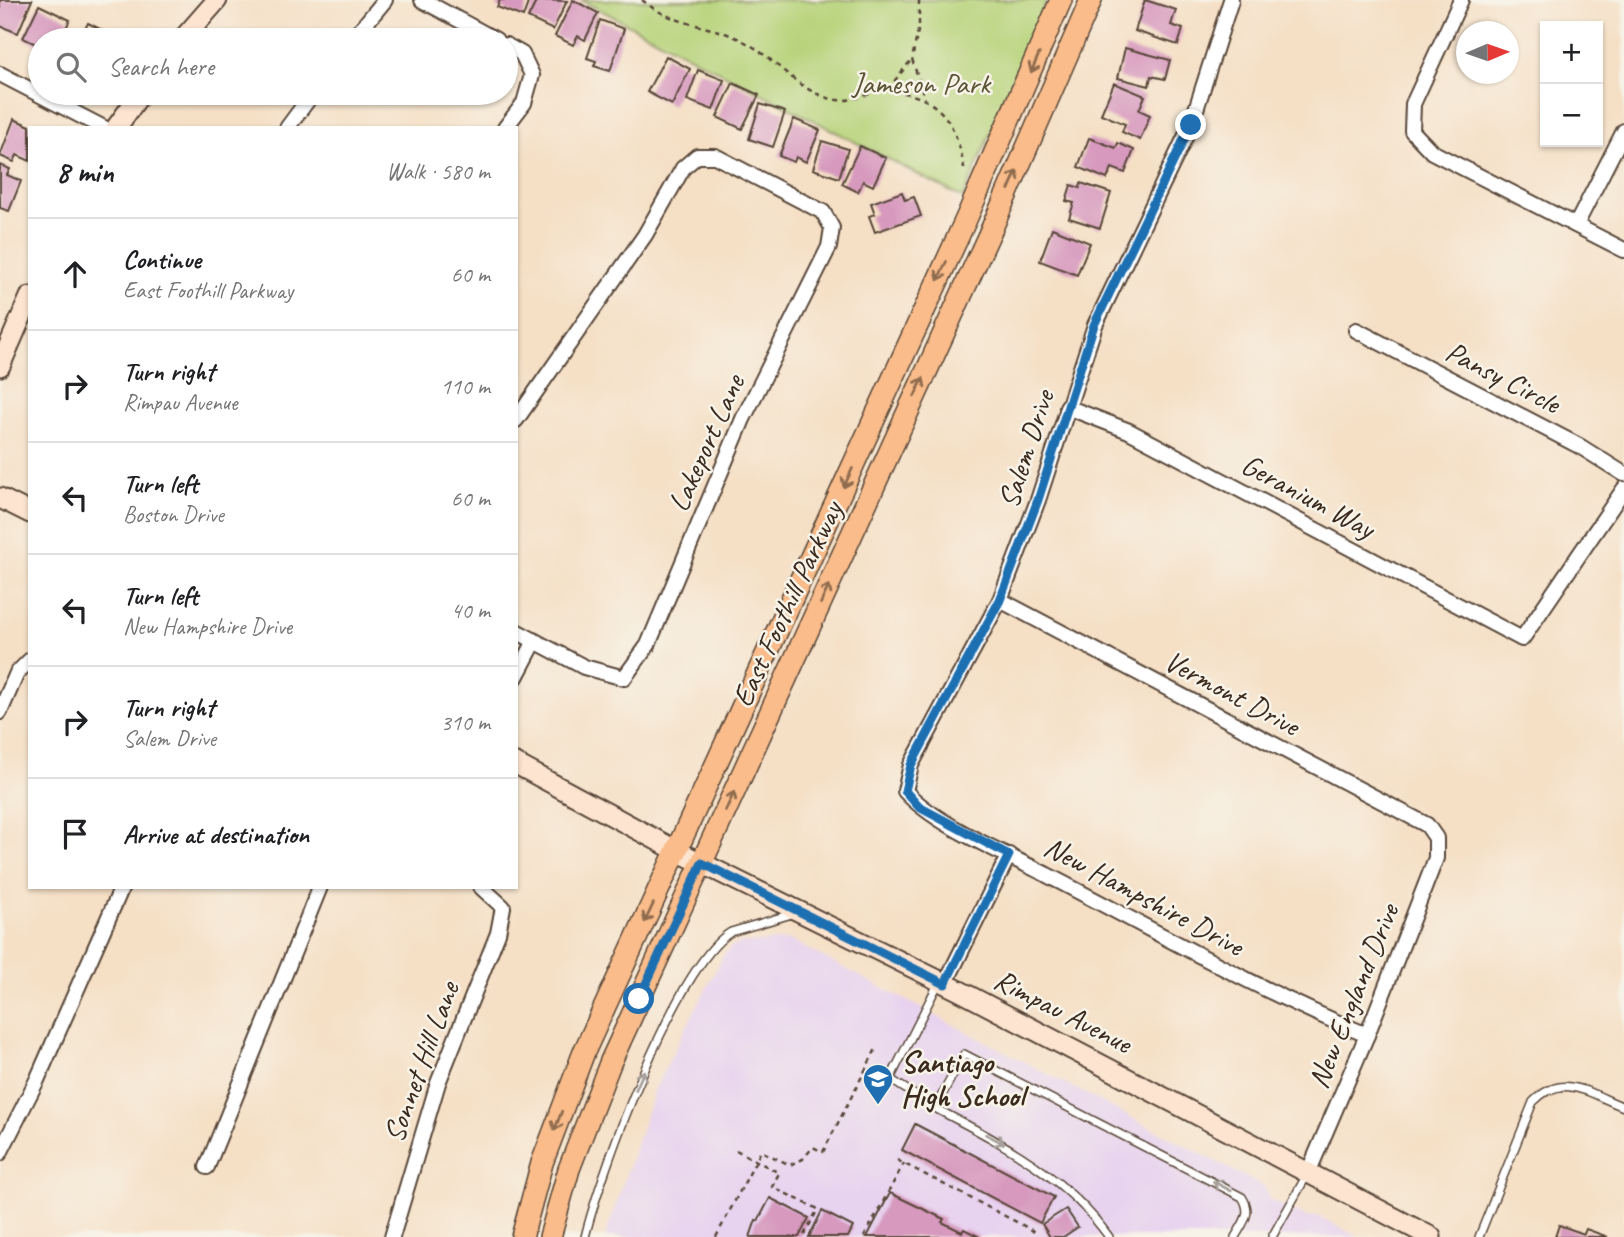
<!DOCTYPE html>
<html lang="en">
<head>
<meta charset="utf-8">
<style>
  body { margin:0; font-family:Caveat,sans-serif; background:#f2f2f2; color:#202124 }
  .controls { position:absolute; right:21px; top:21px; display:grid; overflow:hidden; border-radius:0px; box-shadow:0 2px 5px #0004 }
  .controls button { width:63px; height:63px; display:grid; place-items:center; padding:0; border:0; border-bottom:2px solid #e0e0e0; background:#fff; color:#202124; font:35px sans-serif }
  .compass { position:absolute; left:1456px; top:21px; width:63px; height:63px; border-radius:50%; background:#fff; box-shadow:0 2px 5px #0004; rotate:88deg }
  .stop { position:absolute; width:21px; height:21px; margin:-16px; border:5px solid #1f6fb2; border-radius:50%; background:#fff }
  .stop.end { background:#1f6fb2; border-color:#fff; box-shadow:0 2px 7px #0008 }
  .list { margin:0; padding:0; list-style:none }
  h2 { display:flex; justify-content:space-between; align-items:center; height:91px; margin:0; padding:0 28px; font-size:30px }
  h2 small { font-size:23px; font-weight:400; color:#757577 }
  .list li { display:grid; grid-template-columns:46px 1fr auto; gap:21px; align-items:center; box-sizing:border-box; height:112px; padding:0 28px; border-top:2px solid #e0e0e0 }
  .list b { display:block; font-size:26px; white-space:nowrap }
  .list p { margin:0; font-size:23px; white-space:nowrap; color:#757577 }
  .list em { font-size:23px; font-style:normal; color:#757577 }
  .icon { flex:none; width:38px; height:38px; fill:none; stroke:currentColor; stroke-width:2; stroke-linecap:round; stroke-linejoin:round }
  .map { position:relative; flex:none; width:1624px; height:1237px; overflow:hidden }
  .search { position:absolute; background:#fff; box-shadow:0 2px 5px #0004; left:28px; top:28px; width:490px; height:77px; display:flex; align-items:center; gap:18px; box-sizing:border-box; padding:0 24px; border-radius:38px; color:#757577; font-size:26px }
  .panel { position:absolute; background:#fff; box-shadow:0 2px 5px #0004; left:28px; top:126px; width:490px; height:763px; border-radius:0px }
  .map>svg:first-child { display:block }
  .built { fill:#e7d2ef }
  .green { fill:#b7d37a; stroke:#797e4c; stroke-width:2 }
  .building { fill:#d799be }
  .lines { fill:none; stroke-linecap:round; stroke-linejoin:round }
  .lane-casing { stroke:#574537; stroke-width:10 }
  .street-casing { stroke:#574537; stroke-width:18 }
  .secondary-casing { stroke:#574537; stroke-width:23 }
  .primary-casing { stroke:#574537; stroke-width:24 }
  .path { stroke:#574537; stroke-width:2.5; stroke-dasharray:5 5; stroke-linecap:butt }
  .lane { stroke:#fff; stroke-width:7 }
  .street { stroke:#fff; stroke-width:14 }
  .secondary { stroke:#fde4d0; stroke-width:19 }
  .primary { stroke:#f9bc8a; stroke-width:21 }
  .oneway { stroke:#906c4f }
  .oneway2 { stroke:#a79f9a }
  .route { stroke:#1f6fb2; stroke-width:9 }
  .labels { text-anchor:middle; stroke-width:5; stroke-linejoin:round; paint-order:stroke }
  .park-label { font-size:30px; fill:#5a5435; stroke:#f7f3e8 }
  .street-label { font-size:30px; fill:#3b2a1e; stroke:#f7f3e8 }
  .poi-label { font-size:30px; font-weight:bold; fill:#3b2a1e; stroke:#f7f3e8; text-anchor:start }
</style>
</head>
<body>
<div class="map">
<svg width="1624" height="1237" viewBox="0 0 1624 1237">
  <rect width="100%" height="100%" fill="#f7f3e8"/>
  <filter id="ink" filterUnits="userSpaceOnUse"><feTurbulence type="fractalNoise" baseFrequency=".0143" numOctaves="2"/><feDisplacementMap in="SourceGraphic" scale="14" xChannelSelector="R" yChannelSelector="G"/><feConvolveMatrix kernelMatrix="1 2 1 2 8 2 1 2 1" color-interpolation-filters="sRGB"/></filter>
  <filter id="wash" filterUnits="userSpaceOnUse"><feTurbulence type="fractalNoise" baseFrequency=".00686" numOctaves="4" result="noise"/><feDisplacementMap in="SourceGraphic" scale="28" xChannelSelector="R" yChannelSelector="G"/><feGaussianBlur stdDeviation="1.57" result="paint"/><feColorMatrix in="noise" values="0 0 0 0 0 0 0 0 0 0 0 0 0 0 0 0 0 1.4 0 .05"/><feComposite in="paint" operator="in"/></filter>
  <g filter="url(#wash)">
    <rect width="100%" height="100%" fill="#f5dfc5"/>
    <polygon class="built" points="790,940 1265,1187 1270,1200 1307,1217 1318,1216 1358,1237 605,1237 656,1086 723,956 731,947 742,943"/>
    <polygon class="green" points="581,0 1047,0 963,198"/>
    <g id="blocks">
      <g class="building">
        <polygon points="0,0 32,0 18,33 0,26"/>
        <polygon points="500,0 529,0 523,17 497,7"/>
        <polygon points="537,0 567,1 553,30 528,18"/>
        <polygon points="573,0 598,13 585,40 578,36 573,45 555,36"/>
        <polygon points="1145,0 1176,10 1171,25 1183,29 1178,45 1135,31"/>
        <polygon points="39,5 70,20 60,40 40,40 40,46 23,38"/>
        <polygon points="600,20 624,29 610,71 594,66 596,61 587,58"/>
        <polygon points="88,23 122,40 79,40"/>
        <polygon points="1125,48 1170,60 1165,79 1151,76 1149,86 1118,78"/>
        <polygon points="666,56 690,69 672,105 647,92"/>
        <polygon points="698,70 724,80 713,110 687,100"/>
        <polygon points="733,83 759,95 742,129 717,117"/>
        <polygon points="1114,83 1145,96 1139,110 1150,115 1140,140 1122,132 1125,124 1101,114"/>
        <polygon points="760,104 785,112 773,147 749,139"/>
        <polygon points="14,119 30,126 30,161 17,155 14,162 0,156"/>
        <polygon points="794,119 820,130 806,162 796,157 794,162 779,156"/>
        <polygon points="1089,138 1116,148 1118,143 1134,150 1125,173 1112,168 1107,179 1078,167"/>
        <polygon points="822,141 848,149 839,178 813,169"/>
        <polygon points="860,146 886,158 873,186 863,181 858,192 842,184"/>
        <polygon points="0,165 10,169 7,175 21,181 9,211 0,208"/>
        <polygon points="1081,183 1111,193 1100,228 1069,218 1074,203 1066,201 1071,185 1080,188"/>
        <polygon points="902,192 905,200 914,197 921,216 875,232 869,216 875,214 871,203"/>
        <polygon points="1052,228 1090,243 1077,275 1040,261"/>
        <polygon points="915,1124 1054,1197 1040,1223 902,1150"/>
        <polygon points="890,1193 944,1219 942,1222 962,1232 964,1229 980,1237 867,1237"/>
        <polygon points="770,1198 809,1218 799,1237 750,1237 756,1220 758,1221"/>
        <polygon points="1066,1209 1078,1227 1063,1237 1050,1237 1042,1224"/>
        <polygon points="822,1211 853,1227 848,1237 809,1237"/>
        <polygon points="1559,1225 1584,1234 1586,1229 1608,1237 1555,1237"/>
      </g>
    </g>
  </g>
  <g filter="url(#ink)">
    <use href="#blocks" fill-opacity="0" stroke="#574537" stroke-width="2"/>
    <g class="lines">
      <g class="lane-casing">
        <g id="lane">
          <path d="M939,982L890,1079L935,1108L964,1054L1242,1197C1253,1213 1243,1223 1235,1237"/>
          <path d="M935,1108C1001,1143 1064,1174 1109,1237"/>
          <path d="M585,1237C601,1172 676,965 731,932L795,913"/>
          <polyline points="1272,1237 1308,1173"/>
          <path d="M1479,1237L1533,1102C1563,1071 1590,1094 1624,1107"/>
        </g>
      </g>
      <g class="street-casing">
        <g id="street">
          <polyline points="422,0 496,40"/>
          <path d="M1231,0L1191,125L1095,325L1038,500L1000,600L911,765L905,791C935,825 1005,853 1047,875C1152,929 1257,990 1367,1035"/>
          <polyline points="1461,0 1413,104 1412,131 1432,152 1624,250"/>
          <polyline points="352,40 385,0"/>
          <polyline points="0,74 104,128"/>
          <polyline points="287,128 313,93"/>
          <polyline points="505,128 524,103 532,75 522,54 506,45"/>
          <polyline points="1576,225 1624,131"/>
          <polyline points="1356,330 1581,447 1624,474"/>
          <polyline points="1067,407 1129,431 1522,639 1624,489"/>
          <polyline points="516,420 645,235 683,168 697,156 715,156 823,212 832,228 829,247 743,419 648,645 624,678 584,667 516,631"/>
          <polyline points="1000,600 1427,825 1436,838 1436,858 1367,1035 1308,1173"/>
          <polyline points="516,677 535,641"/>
          <polyline points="0,712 17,673 30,660"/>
          <polyline points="945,984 1009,855"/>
          <polyline points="0,1153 37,1080 122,887"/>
          <polyline points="207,1167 320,887"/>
          <polyline points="392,1237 438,1083 498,933 503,907 481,887"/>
        </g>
      </g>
      <g class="secondary-casing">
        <g id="secondary">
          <polyline points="182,40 217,0"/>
          <polyline points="116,128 141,93"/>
          <polyline points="0,366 30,297"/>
          <polyline points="0,498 30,513"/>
          <polyline points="516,764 677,851 960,991 1431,1237"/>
        </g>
      </g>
      <g class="primary-casing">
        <g id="primary">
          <polyline points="522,1237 542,1163 584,1052 967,217 1061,0"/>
          <polyline points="550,1237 569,1169 611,1061 992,228 1091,0"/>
        </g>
      </g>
      <g class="path">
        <path d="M642,0C678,29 709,22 745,42C775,58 795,88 828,98C850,105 865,93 886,90C893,89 904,93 912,95C950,106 959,138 965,173"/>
        <polyline points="919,0 919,26 912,59 925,99"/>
        <polyline points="888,89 912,59"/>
        <polyline points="736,1150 779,1173 772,1187 818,1209 803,1237"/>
        <polyline points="897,1160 1032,1230 1037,1237"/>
        <polyline points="716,1237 761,1151 790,1165 803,1159 813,1147 823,1152 876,1049"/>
        <polyline points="864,1237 904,1163"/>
      </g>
      <use href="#lane" class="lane"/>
      <use href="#street" class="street"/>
      <use href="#secondary" class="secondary"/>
      <use href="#primary" class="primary"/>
    </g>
    <defs><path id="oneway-shaft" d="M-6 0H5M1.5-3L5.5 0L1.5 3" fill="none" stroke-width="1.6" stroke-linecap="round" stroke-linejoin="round" transform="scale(1.75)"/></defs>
    <g class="oneway">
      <use href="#oneway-shaft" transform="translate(1035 63) rotate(114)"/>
      <use href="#oneway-shaft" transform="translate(1013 180) rotate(-66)"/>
      <use href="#oneway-shaft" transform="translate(942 271) rotate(115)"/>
      <use href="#oneway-shaft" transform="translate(919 387) rotate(-65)"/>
      <use href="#oneway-shaft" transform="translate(848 478) rotate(115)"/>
      <use href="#oneway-shaft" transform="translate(825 594) rotate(-65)"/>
      <use href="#oneway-shaft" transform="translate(730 801) rotate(-65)"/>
      <use href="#oneway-shaft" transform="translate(649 913) rotate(115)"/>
      <use href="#oneway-shaft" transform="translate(558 1121) rotate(111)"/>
    </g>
    <g class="oneway2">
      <use href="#oneway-shaft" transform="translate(640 1080) rotate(-66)"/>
      <use href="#oneway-shaft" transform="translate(995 1139) rotate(27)"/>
      <use href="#oneway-shaft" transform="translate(1222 1186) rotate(-152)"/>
    </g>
  </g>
  <g class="lines" filter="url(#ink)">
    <polyline class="route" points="639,999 702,863 945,984 1009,855 919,807 905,791 911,765 1000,600 1038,500 1094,325 1191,125"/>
  </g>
  <defs>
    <g id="school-pin" transform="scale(1.575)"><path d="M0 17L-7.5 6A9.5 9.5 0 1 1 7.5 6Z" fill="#1f6fb2" stroke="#f7f3e8"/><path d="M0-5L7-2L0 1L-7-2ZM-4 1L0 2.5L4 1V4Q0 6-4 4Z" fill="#fff"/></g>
  </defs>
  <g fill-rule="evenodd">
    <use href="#school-pin" x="878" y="1079"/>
  </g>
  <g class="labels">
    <g class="park-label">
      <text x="921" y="93">Jameson Park</text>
    </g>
    <g class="street-label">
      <text transform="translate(1503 377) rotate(27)" y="10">Pansy Circle</text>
      <text transform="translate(706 443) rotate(-66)" y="10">Lakeport Lane</text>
      <text transform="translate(1026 449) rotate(-72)" y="10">Salem Drive</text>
      <text transform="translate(1308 496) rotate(28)" y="10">Geranium Way</text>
      <text transform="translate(787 604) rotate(-65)" y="10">East Foothill Parkway</text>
      <text transform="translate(1232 693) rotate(28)" y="10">Vermont Drive</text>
      <text transform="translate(1144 896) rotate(28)" y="10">New Hampshire Drive</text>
      <text transform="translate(1353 996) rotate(-68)" y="10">New England Drive</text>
      <text transform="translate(1063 1011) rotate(27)" y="10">Rimpau Avenue</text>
      <text transform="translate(421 1062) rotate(-70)" y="10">Sonnet Hill Lane</text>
    </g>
    <g class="poi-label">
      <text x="901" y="1072">Santiago<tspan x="901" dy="34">High School</tspan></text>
    </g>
  </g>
</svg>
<div class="controls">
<button>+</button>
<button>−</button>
</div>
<svg class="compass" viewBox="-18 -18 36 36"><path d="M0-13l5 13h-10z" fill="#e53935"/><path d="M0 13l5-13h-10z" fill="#757577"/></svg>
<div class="stop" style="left:639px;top:999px"></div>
<div class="stop end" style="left:1191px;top:125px"></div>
<div class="search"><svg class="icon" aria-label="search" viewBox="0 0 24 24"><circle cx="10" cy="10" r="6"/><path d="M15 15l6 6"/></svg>Search here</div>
<section class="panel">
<h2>8 min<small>Walk · 580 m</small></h2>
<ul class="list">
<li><svg class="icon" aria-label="ahead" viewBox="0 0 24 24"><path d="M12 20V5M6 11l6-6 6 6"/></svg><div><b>Continue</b><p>East Foothill Parkway</p></div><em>60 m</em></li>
<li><svg class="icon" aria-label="right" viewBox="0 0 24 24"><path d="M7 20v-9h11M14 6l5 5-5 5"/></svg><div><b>Turn right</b><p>Rimpau Avenue</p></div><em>110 m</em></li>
<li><svg class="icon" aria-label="left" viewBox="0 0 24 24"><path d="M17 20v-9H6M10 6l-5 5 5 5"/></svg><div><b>Turn left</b><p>Boston Drive</p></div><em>60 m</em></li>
<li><svg class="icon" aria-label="left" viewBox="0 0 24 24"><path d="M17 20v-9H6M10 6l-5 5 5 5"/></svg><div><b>Turn left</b><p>New Hampshire Drive</p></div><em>40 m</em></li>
<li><svg class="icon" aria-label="right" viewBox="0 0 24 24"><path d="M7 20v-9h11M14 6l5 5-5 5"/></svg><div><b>Turn right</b><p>Salem Drive</p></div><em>310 m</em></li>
<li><svg class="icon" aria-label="arrive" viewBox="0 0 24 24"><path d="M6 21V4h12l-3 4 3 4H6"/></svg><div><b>Arrive at destination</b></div></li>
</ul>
</section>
</div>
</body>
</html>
